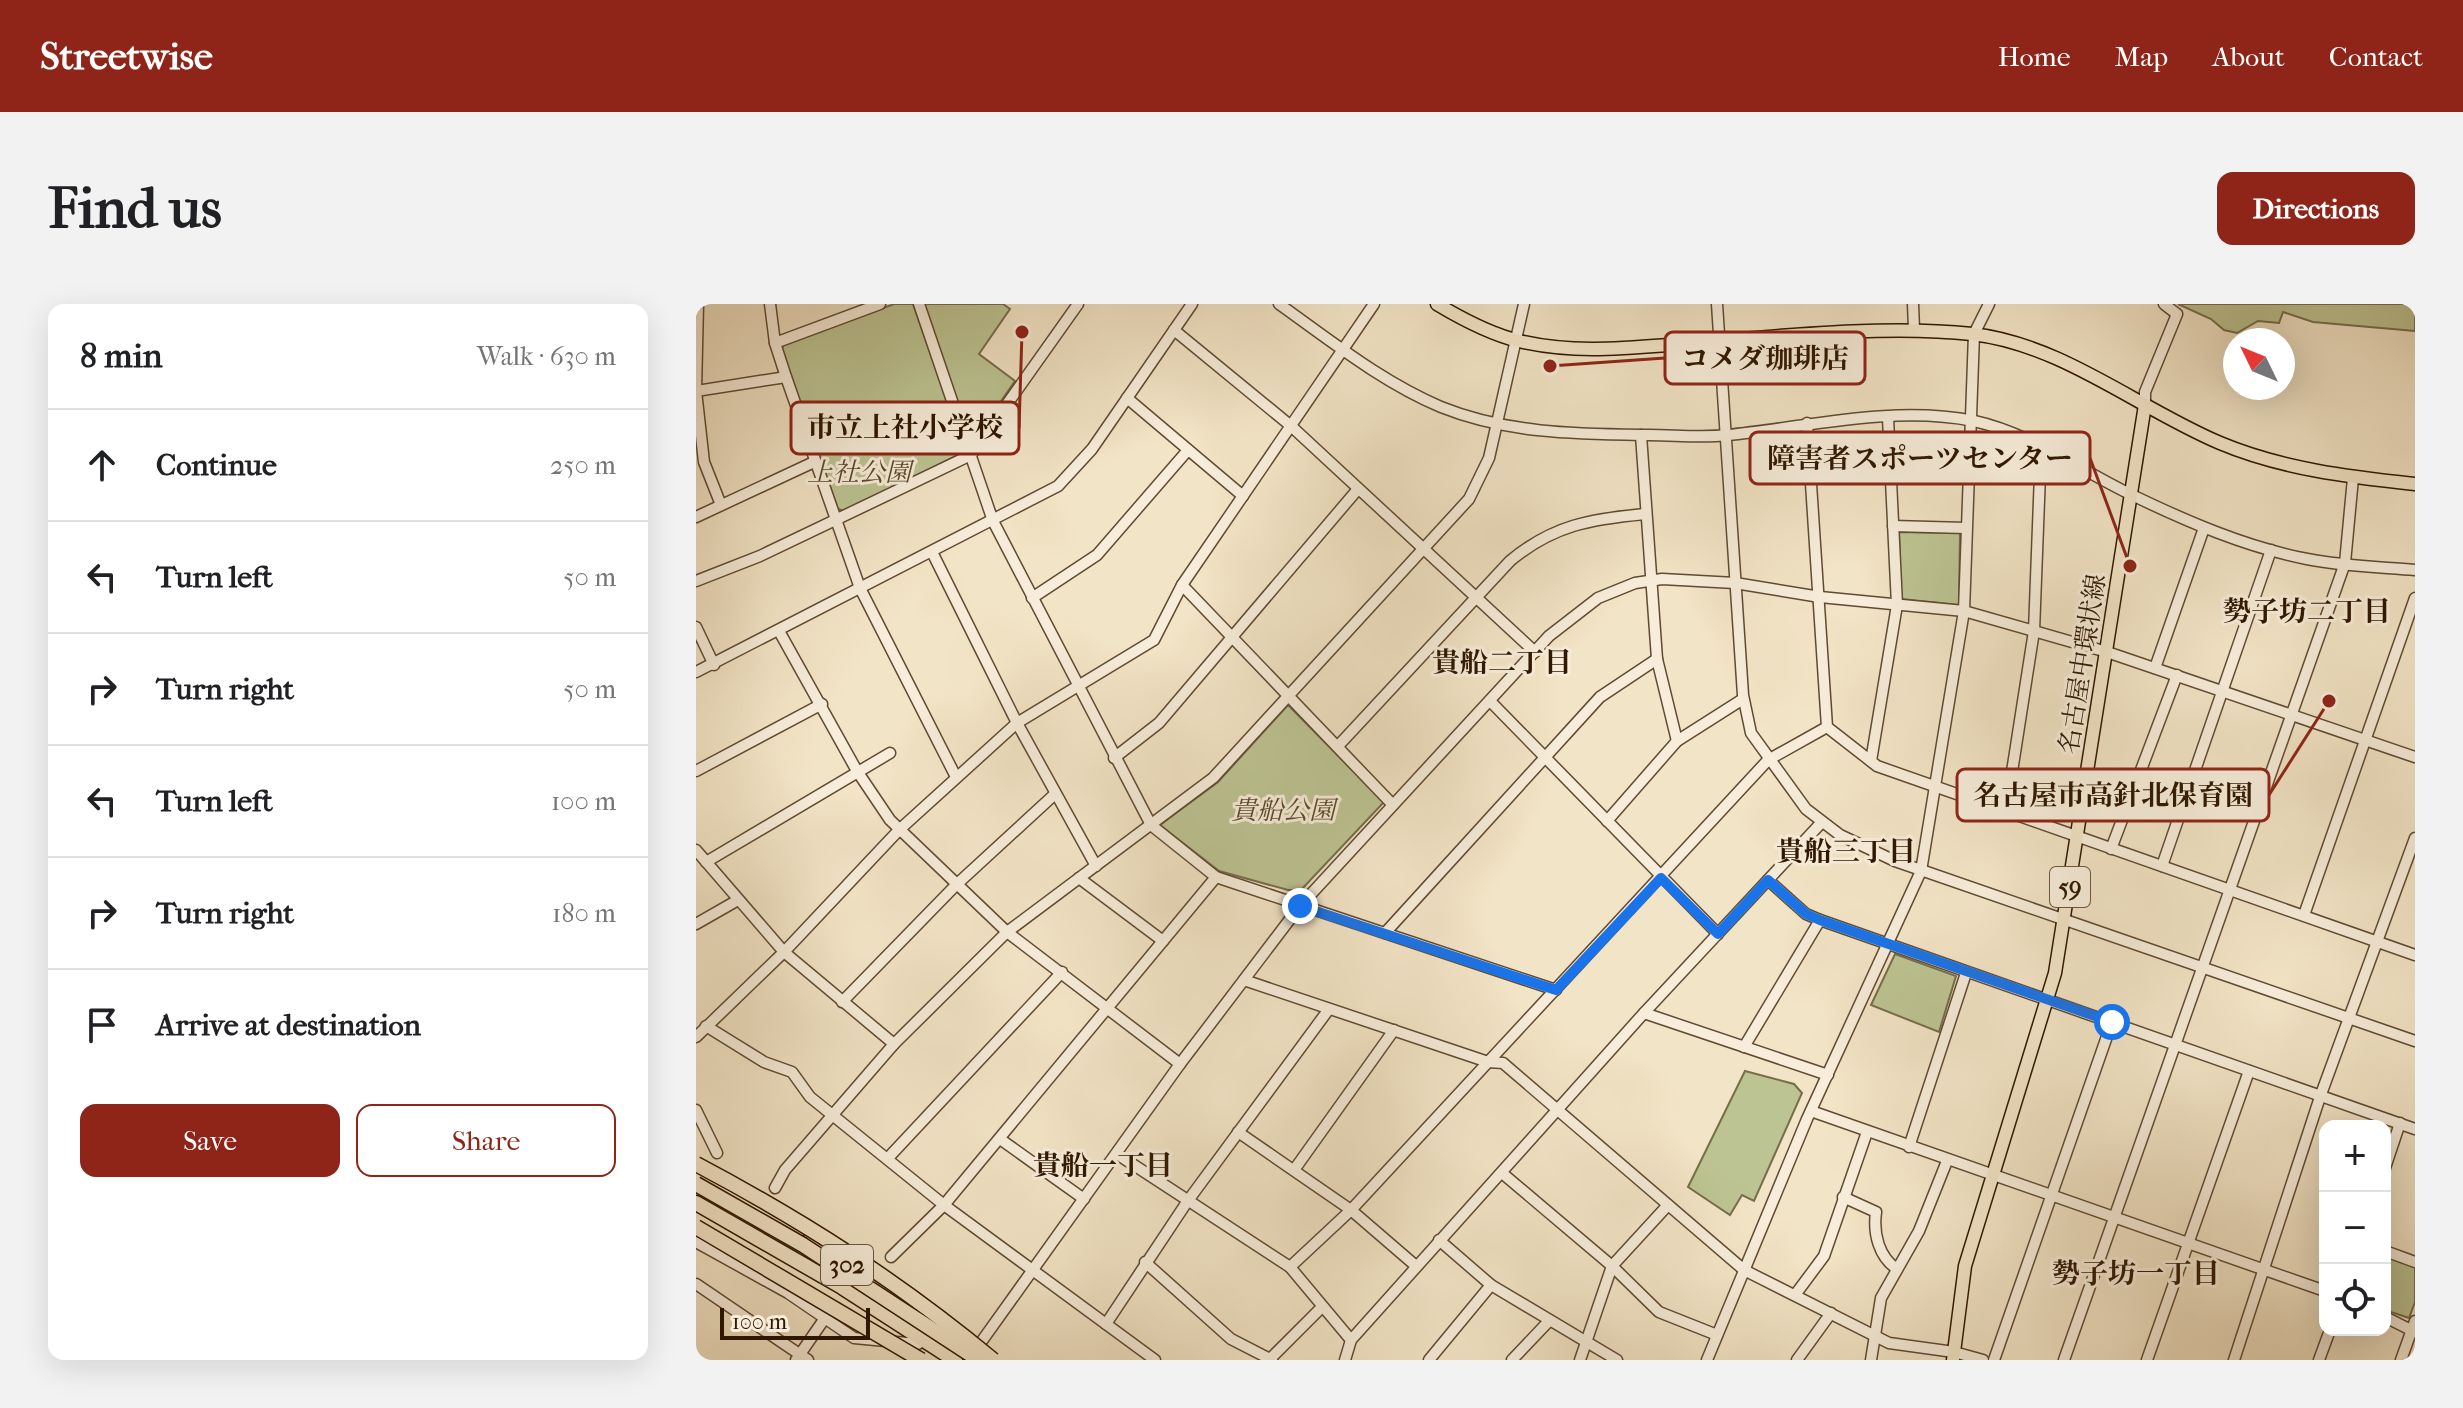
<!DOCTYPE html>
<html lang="en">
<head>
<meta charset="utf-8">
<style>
  body { margin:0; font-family:"IM FELL French Canon","Noto Serif JP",serif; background:#f2f2f2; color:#202124 }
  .controls { position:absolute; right:24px; bottom:24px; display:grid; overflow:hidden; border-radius:16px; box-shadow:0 8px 32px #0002 }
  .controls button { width:72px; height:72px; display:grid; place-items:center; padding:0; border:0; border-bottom:2px solid #e0e0e0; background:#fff; color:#202124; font:40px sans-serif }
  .compass { position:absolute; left:1527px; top:24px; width:72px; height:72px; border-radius:50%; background:#fff; box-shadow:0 8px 32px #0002; rotate:313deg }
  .scale { position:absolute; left:24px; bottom:20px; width:150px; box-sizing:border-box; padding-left:8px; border:4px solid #2f1700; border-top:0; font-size:22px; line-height:28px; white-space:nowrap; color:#2f1700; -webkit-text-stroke:6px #f7edda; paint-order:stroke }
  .stop { position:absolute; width:24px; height:24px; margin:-18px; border:6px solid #1a73e8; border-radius:50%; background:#fff }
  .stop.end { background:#1a73e8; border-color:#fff; box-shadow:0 2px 8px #0008 }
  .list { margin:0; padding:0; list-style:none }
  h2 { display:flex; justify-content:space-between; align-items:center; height:104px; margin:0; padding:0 32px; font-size:34px }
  h2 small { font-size:26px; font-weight:400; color:#757577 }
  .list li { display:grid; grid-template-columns:52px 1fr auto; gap:24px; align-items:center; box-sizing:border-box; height:112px; padding:0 32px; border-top:2px solid #e0e0e0 }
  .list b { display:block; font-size:30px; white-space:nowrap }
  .list em { font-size:26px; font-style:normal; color:#757577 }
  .actions { display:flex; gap:16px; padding:24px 32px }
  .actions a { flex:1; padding:18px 0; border:2px solid #8f2418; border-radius:16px; text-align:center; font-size:28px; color:#8f2418 }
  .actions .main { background:#8f2418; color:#fff }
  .icon { flex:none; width:44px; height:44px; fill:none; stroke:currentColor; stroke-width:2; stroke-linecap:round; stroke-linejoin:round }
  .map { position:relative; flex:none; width:1719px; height:1056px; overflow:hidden; border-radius:16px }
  header { display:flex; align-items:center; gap:48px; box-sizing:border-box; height:112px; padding:0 40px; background:#8f2418; color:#fff }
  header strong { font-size:38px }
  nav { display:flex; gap:44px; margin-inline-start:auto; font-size:28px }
  .intro { display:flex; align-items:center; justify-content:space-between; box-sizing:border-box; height:192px; padding:0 48px }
  h1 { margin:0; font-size:56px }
  .button { padding:20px 36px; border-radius:16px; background:#8f2418; color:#fff; font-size:28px; font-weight:700 }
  main { display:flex; gap:48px; padding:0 48px }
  aside { flex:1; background:#fff; border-radius:16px; box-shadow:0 8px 32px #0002 }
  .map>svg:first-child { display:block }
  .green { fill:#bdc493; stroke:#766e4a; stroke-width:2 }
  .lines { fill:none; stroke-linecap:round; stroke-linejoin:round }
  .minor-casing { stroke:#604a32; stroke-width:13 }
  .major-casing { stroke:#2f1700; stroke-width:15 }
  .highway-casing { stroke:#2f1700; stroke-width:17 }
  .minor { stroke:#f7edda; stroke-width:10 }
  .major { stroke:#f2e4c6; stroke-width:12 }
  .highway { stroke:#f2e4c6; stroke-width:14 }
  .highway-bridge-casing { stroke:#2f1700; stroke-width:17; stroke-linecap:butt }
  .highway-bridge { stroke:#f2e4c6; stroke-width:14 }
  .route { stroke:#1a73e8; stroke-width:10 }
  .labels { text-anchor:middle; stroke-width:6; stroke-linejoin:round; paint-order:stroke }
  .shield { fill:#f7edda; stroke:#6b5741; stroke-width:2 }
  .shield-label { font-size:24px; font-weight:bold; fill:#2f1700 }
  .park-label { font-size:26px; font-style:italic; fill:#5a4b2c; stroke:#f7edda }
  .street-label { font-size:26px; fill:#2f1700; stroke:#f7edda }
  .neighbourhood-label { font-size:28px; font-weight:bold; fill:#2f1700; stroke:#f7edda }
  .leader { fill:none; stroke:#8f2418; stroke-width:3 }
  .callout-dot { fill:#8f2418; stroke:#f7edda; stroke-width:3 }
  .callout { fill:#f7edda; stroke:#8f2418; stroke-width:3 }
  .callout-label { font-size:28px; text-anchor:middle; font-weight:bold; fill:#2f1700 }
</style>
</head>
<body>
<header>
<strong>Streetwise</strong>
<nav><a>Home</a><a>Map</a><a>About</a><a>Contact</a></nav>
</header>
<div class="intro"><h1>Find us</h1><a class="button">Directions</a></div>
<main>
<aside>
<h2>8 min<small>Walk · 630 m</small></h2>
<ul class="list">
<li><svg class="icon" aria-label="ahead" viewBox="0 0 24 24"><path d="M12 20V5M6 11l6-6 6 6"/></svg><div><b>Continue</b></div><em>250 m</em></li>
<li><svg class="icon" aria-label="left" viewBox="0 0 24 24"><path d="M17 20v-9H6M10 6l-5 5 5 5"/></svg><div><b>Turn left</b></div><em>50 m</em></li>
<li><svg class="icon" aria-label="right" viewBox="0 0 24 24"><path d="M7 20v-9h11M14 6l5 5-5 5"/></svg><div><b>Turn right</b></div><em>50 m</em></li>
<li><svg class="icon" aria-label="left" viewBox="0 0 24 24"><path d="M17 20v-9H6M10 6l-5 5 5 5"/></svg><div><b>Turn left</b></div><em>100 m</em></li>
<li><svg class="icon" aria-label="right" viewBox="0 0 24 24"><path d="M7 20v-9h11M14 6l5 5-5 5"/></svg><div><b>Turn right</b></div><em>180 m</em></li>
<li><svg class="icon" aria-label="arrive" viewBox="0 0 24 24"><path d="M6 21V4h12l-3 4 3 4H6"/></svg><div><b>Arrive at destination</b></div></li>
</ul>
<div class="actions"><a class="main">Save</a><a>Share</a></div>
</aside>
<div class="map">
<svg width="1719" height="1056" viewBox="0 0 1719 1056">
  <rect width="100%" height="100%" fill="#f2e4c6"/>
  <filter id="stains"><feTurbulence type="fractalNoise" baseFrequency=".0025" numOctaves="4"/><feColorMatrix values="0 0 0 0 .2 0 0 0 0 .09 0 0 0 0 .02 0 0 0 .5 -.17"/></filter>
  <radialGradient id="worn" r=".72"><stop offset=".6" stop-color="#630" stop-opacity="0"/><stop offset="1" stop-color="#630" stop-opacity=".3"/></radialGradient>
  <g class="green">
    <polygon points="198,0 217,0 267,142 264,150 148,207 142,205 85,46 88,41"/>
    <polygon points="228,0 307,0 314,5 283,50 319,77 280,133 273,133"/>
    <polygon points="1482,0 1719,0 1719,27 1617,18 1587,8 1583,19 1562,17 1541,29 1528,26 1515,15"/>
    <polygon points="1203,228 1264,229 1263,301 1205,295"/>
    <polygon points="592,401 688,498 605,586 592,586 523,567 464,521 522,478"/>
    <polygon points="1199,650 1260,672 1243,728 1175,701"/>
    <polygon points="1049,767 1098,780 1106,789 1058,897 1046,891 1034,911 992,883"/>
    <polygon points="1689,951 1719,962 1719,998 1713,1014 1689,1006"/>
  </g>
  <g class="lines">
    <g class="minor-casing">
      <g id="minor">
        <polyline points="2,0 0,87 8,158 25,201"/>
        <polyline points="74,0 79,39 90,73 164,284 260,473"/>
        <polyline points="223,0 297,217 455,521 520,573 860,686"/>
        <path d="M583,0C635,37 686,78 745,103C812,130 883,130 953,131C979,131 1006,134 1032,131C1112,123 1197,101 1278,117C1334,129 1384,166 1436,191C1492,218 1550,243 1611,255C1646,262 1683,263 1719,266"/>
        <polyline points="1021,0 1047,391 1055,429 1110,505 1144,531 1199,557 1719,737"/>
        <polyline points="1217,0 1218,25"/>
        <polyline points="478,26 595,122 839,348"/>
        <polyline points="79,39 184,0"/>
        <polyline points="0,87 90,73"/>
        <polyline points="431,94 547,192"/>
        <polyline points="1449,101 1449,88 1481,10 1468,0"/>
        <polyline points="1111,119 1131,423 1181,462 1719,651"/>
        <polyline points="945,131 961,355 981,437"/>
        <polyline points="0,213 118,158"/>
        <polyline points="1197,222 1270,224"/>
        <polyline points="236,248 321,419 400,562"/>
        <polyline points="0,277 64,252 275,151 382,0"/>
        <polyline points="486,281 697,501"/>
        <polyline points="336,294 401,251 492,146"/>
        <polyline points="0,323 18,361"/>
        <polyline points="83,327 161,467 194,516 311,628 484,760"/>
        <polyline points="1459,364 1508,224"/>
        <polyline points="0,368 362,182 396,145 496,0"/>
        <polyline points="794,397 1022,630"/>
        <path d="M642,442L814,257C857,221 895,215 949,210"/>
        <polyline points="418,454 463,419 662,185"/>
        <polyline points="1175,457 1201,301 1192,114"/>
        <polyline points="0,467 126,400"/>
        <polyline points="1310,506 1338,327 1345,144"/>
        <polyline points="911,517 981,437 1047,395"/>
        <polyline points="1415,545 1481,371"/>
        <polyline points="0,546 88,648 198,740"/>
        <polyline points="10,558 194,449"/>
        <polyline points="1466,562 1575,246"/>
        <polyline points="383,574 467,637"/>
        <polyline points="1072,576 1110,610 1124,616 1719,825"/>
        <polyline points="1608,611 1719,294"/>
        <polyline points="0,620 42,596"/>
        <polyline points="689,629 904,393 961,355"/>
        <polyline points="548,676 792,758 807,759 1048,966 1193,1039 1258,1048 1287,1056"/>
        <polyline points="146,698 260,581 359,490"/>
        <polyline points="948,709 1132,771"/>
        <polyline points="10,722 68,758 96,768 114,793 248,901 459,1056"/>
        <polyline points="0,733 88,648 203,526 321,419 458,336 486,281 678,0"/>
        <polyline points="1048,743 1124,616"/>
        <polyline points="0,806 21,849"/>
        <polyline points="1115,807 1629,987"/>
        <polyline points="542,828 655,906 720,962"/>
        <polyline points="304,835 388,895"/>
        <polyline points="1213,843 1270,669"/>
        <polyline points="421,850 594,963 655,1036"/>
        <polyline points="192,854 366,668"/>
        <polyline points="1689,864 1704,819"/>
        <polyline points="598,866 698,726"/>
        <polyline points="806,869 916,962 963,1008 1021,1031"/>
        <polyline points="79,884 89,866 198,740 311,628 517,474 773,195 793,154 828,0"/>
        <path d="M1147,893L1180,908C1177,930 1183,953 1201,965"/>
        <polyline points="743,936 795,981 921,1056"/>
        <polyline points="0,938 92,989 158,1034 222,1040"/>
        <polyline points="1689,947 1719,958"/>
        <polyline points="195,953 248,901 520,573"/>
        <polyline points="449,958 535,1035 576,1056"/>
        <polyline points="594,963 655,906 1072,456 1131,423"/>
        <polyline points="0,980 112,1056"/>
        <polyline points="1099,991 1128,952 1171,828"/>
        <polyline points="1689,1013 1719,1028"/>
        <polyline points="410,1020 491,898 633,705"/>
        <polyline points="278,1048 484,760 604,602 853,332 902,294 939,279 966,275 1039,279 1124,293 1268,307 1411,348 1719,453"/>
        <polyline points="575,1054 626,1003"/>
        <polyline points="100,1056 129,1014"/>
        <polyline points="649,1056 655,1036 948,709 1126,518"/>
        <polyline points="733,1056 795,981"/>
        <polyline points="816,1056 852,1018"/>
        <polyline points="884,1056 916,962 972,901"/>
        <polyline points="1011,1056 1111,815 1225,567 1268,307 1278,30 1293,0"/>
        <polyline points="1101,1056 1135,1009"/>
        <polyline points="1175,1056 1185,994 1223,927 1251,857"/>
        <polyline points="1298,1056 1416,718"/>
        <polyline points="1368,1056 1649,259 1657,174"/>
        <polyline points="1451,1056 1553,767"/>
        <polyline points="1538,1056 1624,793 1719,534"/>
        <polyline points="1623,1056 1634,1026"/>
        <polyline points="1705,1056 1719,1017"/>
      </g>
    </g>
    <g class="major-casing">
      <g id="major">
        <path d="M741,0C766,15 794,30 823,37C878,50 931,44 986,40C1076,33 1187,20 1276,30C1366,40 1443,105 1524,139C1586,165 1653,173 1719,180"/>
        <polyline points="1257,1056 1269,962 1359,669 1449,101"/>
      </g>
    </g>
    <g class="highway-casing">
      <g id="highway">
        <polyline points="0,899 146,983 259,1056"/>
        <polyline points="113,937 230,1011"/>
      </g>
    </g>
    <use href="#minor" class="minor"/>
    <use href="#major" class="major"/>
    <use href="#highway" class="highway"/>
    <g class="highway-bridge-casing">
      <g id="highway-bridge">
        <path d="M0,860C108,917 203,978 297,1056"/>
        <polyline points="0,880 107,941 283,1056"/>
        <polyline points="0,923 225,1056"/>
      </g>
    </g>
    <use href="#highway-bridge" class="highway-bridge"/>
  </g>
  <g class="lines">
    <polyline class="route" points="604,602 860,686 965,574 1022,630 1072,576 1110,610 1124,616 1416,718"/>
  </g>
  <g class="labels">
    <g class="shield">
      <rect x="1354" y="563" width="40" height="40" rx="6"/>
      <rect x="125" y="941" width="52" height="40" rx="6"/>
    </g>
    <g class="shield-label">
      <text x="1374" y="591">59</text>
      <text x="151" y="969">302</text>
    </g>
    <g class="park-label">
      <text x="163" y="177">上社公園</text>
      <text x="587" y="515">貴船公園</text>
    </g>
    <g class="street-label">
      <text transform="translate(1386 360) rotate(-81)" y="9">名古屋中環状線</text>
    </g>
    <g class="neighbourhood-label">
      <text x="1611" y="317">勢子坊二丁目</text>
      <text x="806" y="368">貴船二丁目</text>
      <text x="1150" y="557">貴船三丁目</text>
      <text x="407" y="871">貴船一丁目</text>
      <text x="1440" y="979">勢子坊一丁目</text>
    </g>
  </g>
  <path class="leader" d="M854 62L969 54M326 28L323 124M1434 262L1394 154M1633 397L1573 491"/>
  <g class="callout-dot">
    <circle cx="854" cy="62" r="8"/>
    <circle cx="326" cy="28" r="8"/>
    <circle cx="1434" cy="262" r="8"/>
    <circle cx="1633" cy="397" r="8"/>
  </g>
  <g class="callout">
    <rect x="969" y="28" width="200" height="52" rx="8"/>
    <rect x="95" y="98" width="228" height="52" rx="8"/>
    <rect x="1054" y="128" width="340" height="52" rx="8"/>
    <rect x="1261" y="465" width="312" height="52" rx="8"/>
  </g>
  <g class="callout-label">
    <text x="1069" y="64">コメダ珈琲店</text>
    <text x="209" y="133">市立上社小学校</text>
    <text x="1224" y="164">障害者スポーツセンター</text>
    <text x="1417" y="501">名古屋市高針北保育園</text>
  </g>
  <rect width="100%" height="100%" filter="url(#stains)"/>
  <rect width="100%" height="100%" fill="url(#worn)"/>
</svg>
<div class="controls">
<button>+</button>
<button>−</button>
<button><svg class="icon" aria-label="locate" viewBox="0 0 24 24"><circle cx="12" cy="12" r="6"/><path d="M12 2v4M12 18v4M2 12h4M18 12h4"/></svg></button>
</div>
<svg class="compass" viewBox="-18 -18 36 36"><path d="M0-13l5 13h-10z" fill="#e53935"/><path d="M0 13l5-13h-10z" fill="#757577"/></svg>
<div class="scale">100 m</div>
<div class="stop" style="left:1416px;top:718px"></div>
<div class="stop end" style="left:604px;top:602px"></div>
</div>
</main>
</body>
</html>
